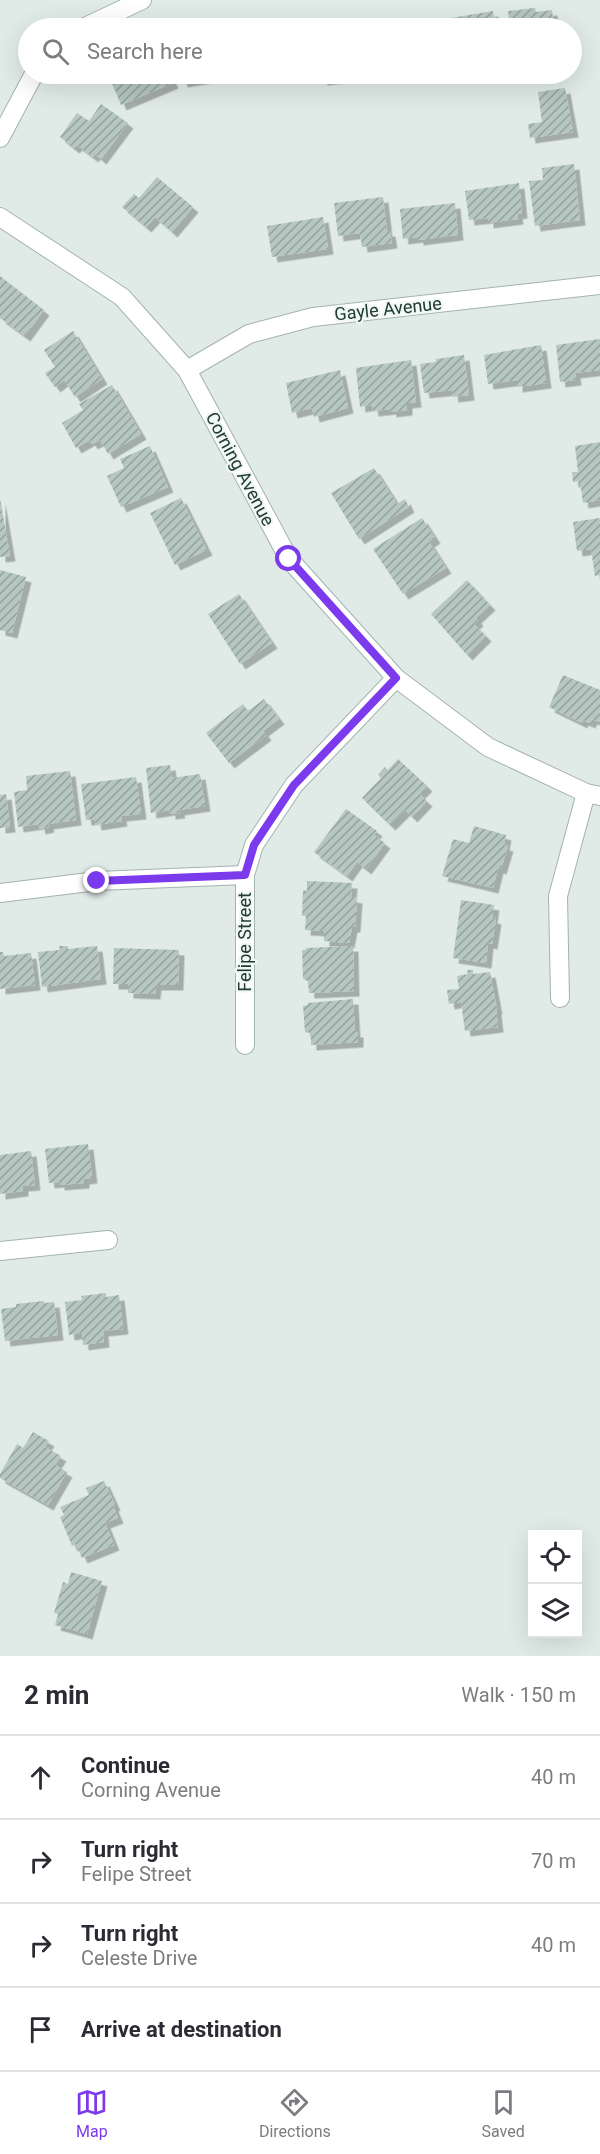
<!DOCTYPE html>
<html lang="en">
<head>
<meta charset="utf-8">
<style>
  body { margin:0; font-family:Roboto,sans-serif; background:#f7f7f7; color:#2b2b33 }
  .controls { position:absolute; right:18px; bottom:18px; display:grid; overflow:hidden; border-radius:0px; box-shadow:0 6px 24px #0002 }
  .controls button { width:54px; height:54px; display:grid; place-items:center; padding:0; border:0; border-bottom:2px solid #e1e1e2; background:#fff; color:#2b2b33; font:30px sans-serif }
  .stop { position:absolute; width:18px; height:18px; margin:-14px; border:4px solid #7c3aed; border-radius:50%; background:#fff }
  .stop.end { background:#7c3aed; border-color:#fff; box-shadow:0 2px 6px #0008 }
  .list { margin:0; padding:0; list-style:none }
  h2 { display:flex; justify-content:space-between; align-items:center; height:78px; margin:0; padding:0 24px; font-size:26px }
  h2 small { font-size:20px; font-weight:400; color:#7c7c81 }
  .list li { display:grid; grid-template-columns:39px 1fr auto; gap:18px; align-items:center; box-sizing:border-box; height:84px; padding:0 24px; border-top:2px solid #e1e1e2 }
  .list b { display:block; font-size:22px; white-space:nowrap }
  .list p { margin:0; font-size:20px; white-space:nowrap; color:#7c7c81 }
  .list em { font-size:20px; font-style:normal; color:#7c7c81 }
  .icon { flex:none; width:33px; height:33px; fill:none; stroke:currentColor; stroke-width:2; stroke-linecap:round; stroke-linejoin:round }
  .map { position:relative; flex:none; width:600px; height:1656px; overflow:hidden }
  .search { position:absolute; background:#fff; box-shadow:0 6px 24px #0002; left:18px; right:18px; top:18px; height:66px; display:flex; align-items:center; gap:15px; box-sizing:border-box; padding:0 21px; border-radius:33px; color:#7c7c81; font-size:22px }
  .sheet { height:414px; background:#fff }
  nav { display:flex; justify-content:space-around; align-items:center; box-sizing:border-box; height:84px; border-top:2px solid #e1e1e2; background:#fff; font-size:16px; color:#7c7c81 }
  nav a { display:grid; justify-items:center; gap:3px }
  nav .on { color:#7c3aed }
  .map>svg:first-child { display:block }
  .building { fill:url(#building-hatch); filter:url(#shadow) }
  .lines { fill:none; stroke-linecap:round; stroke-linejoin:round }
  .minor-casing { stroke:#a3b3ae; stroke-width:20 }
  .minor { stroke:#fff; stroke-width:18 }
  .route { stroke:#7c3aed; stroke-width:8 }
  .labels { text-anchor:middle; stroke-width:4.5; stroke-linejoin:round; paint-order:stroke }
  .street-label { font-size:18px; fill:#213b35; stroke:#f1f8f4 }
</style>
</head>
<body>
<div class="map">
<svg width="600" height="1656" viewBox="0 0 600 1656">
  <defs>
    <pattern id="building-hatch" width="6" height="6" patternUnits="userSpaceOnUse" patternTransform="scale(1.5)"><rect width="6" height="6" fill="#b6c6c0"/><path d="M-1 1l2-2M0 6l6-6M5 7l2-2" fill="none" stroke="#94a29d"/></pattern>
    <filter id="shadow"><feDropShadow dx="5.5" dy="5.5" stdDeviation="0" flood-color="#0004"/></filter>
  </defs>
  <rect width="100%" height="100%" fill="#e0ebe7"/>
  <g class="building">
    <polygon points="535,8 536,12 552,10 554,28 510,28 508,11"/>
    <polygon points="493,11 495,28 440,28 439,20"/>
    <polygon points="423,19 424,28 377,28 396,25 396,23"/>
    <polygon points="111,74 169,74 173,83 121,105 109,76 112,76"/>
    <polygon points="181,74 226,74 226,75 182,82"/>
    <polygon points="321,74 347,74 348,77 322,80"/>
    <polygon points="565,88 573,132 530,138 528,124 542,122 538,92"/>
    <polygon points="101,104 128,123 101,159 95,154 93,157 77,145 74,148 60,137 77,113 89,121"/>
    <polygon points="574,164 580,220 535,226 529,181 543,180 542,168"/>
    <polygon points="157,177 193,207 172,232 155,217 146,227 122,207 134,194 139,198"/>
    <polygon points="519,183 522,213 517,214 518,219 488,223 488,218 469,220 465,191"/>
    <polygon points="383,197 387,231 390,231 392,243 362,247 360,233 338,236 334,203"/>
    <polygon points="455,203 458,235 418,240 418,237 403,239 400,209"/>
    <polygon points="323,217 328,249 272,257 267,226"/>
    <polygon points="0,276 44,310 25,336 0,318"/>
    <polygon points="73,331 102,379 75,397 64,380 55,387 45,373 55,367 44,350"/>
    <polygon points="600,339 600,370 575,373 576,380 560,382 556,345"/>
    <polygon points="541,345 546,383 517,387 517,380 488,384 484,355"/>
    <polygon points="464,355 469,395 453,397 452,390 424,393 420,364 436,362 436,359"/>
    <polygon points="411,360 416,402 407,403 407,410 391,412 391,409 373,411 372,405 360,407 356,368"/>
    <polygon points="340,370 348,408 314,417 312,408 292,413 286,383"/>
    <polygon points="112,385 141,434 108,454 100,440 92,444 90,440 76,448 62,423 83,410 79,404"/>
    <polygon points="600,442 600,500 583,503 580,481 573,482 572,472 578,472 575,446"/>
    <polygon points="150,446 168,487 121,507 107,476 124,468 120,459"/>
    <polygon points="374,468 397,504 405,499 409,507 359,539 331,493"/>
    <polygon points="0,498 10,556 0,557"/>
    <polygon points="181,498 207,550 175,565 150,513"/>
    <polygon points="422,518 435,538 429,542 446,568 403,594 373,549"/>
    <polygon points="600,518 600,575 595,576 591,549 577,551 573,522"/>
    <polygon points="0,570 26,577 12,633 0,630"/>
    <polygon points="467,580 490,605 476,618 478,621 474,624 486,636 467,655 431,614"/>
    <polygon points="239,594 272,643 240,664 208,614"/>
    <polygon points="563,675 600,690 600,722 592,719 590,723 583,720 582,723 549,707"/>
    <polygon points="264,699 279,719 263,731 266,735 229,763 206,733 243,704 248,711"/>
    <polygon points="398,759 427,786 419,794 427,801 412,817 405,810 390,825 362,798 381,778 378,775 385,767 388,770"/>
    <polygon points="170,765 172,778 200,774 205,806 179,810 180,813 170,814 170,810 151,813 146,768"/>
    <polygon points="70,771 76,820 48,824 49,827 40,829 39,824 18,827 14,792 27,790 26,776"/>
    <polygon points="136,777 141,814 121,816 122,821 96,825 95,819 86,820 81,784"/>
    <polygon points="6,794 10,827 0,828 0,795"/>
    <polygon points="346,809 377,831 374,835 385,843 366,869 357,862 347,876 314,852"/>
    <polygon points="474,826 506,835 504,845 508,846 501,869 498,868 493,888 442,876 453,839 469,843"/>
    <polygon points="307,881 352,883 351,897 357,898 355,927 352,927 349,943 324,941 324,931 305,930 306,916 302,916 303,890 307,891"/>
    <polygon points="461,900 494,905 492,918 496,919 492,944 488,943 486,963 453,958"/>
    <polygon points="59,946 68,946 68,949 97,946 101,979 42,987 38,952 60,950"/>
    <polygon points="353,946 354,991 309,993 308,981 303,979 302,950 306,950 306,948"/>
    <polygon points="114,948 179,950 178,985 156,985 155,994 128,993 128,984 113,984"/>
    <polygon points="0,952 3,952 4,956 31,953 35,985 0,989"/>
    <polygon points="467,970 473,970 473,974 490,972 497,1009 496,1009 498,1027 465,1031 461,1002 449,1004 447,990 459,989 457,976 468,974"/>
    <polygon points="353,999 355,1032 358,1032 358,1042 311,1045 311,1033 305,1032 303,1006 308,1005 308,1003"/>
    <polygon points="88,1144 92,1178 84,1179 84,1183 59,1185 59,1182 49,1183 45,1149"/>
    <polygon points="31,1151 35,1185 23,1186 23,1191 0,1194 0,1155"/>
    <polygon points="106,1293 106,1297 119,1295 123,1329 103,1331 104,1342 83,1345 82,1333 69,1335 65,1302 82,1300 81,1296"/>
    <polygon points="44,1301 44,1303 54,1302 58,1335 5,1341 1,1309 16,1307 16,1304"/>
    <polygon points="33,1432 49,1441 45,1447 61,1456 55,1465 67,1472 48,1505 0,1478 0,1474 17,1444 23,1448"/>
    <polygon points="104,1481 115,1505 113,1506 118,1518 105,1523 114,1545 82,1558 76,1544 72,1546 60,1517 64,1515 60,1507 89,1495 86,1488"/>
    <polygon points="71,1572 102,1581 87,1634 55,1625 58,1614 54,1613 63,1582 68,1584"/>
  </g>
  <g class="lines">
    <g class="minor-casing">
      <g id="minor">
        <polyline points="83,28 142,0"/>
        <polyline points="0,138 34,74"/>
        <polyline points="0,217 122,297 187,370 289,559 396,678 488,747 586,793 600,796"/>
        <polyline points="187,370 249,334 313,317 600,285"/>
        <polyline points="0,893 97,881 245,875"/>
        <polyline points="560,998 558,896 586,793"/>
        <polyline points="245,1045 245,875 254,845 294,785 396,678"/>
        <polyline points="0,1251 108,1240"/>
      </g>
    </g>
    <use href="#minor" class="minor"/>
  </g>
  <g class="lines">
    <polyline class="route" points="97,881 245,875 254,845 294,785 396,678 289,559"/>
  </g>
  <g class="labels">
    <g class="street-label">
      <text transform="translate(388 309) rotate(-6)" y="6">Gayle Avenue</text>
      <text transform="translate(240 469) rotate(62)" y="6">Corning Avenue</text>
      <text transform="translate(245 942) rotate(-90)" y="6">Felipe Street</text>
    </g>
  </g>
</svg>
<div class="controls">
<button><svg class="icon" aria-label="locate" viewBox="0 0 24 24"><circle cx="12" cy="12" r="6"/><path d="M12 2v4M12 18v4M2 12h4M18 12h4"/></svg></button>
<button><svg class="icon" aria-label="layers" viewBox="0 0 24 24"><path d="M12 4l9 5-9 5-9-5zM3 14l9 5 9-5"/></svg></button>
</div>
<div class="stop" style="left:289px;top:559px"></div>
<div class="stop end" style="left:97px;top:881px"></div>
<div class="search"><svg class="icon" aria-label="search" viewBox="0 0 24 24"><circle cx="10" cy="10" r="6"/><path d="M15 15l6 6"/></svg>Search here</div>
</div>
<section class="sheet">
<h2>2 min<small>Walk · 150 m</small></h2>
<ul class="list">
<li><svg class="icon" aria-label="ahead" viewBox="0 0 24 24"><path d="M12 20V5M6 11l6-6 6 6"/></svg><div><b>Continue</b><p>Corning Avenue</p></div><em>40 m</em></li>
<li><svg class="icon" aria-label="right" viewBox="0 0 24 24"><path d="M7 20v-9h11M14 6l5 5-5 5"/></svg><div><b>Turn right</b><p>Felipe Street</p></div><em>70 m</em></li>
<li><svg class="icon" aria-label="right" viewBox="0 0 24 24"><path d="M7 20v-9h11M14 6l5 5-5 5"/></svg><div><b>Turn right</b><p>Celeste Drive</p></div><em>40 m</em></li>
<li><svg class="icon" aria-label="arrive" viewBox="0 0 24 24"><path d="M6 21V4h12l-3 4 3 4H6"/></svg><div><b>Arrive at destination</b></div></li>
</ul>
</section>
<nav>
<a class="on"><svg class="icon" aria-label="map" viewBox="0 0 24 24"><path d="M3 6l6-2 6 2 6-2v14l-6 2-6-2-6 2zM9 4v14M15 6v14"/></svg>Map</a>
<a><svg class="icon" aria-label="directions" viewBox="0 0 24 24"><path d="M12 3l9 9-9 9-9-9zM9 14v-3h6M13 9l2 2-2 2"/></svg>Directions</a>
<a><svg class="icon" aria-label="saved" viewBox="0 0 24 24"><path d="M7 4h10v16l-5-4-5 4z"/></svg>Saved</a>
</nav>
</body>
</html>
